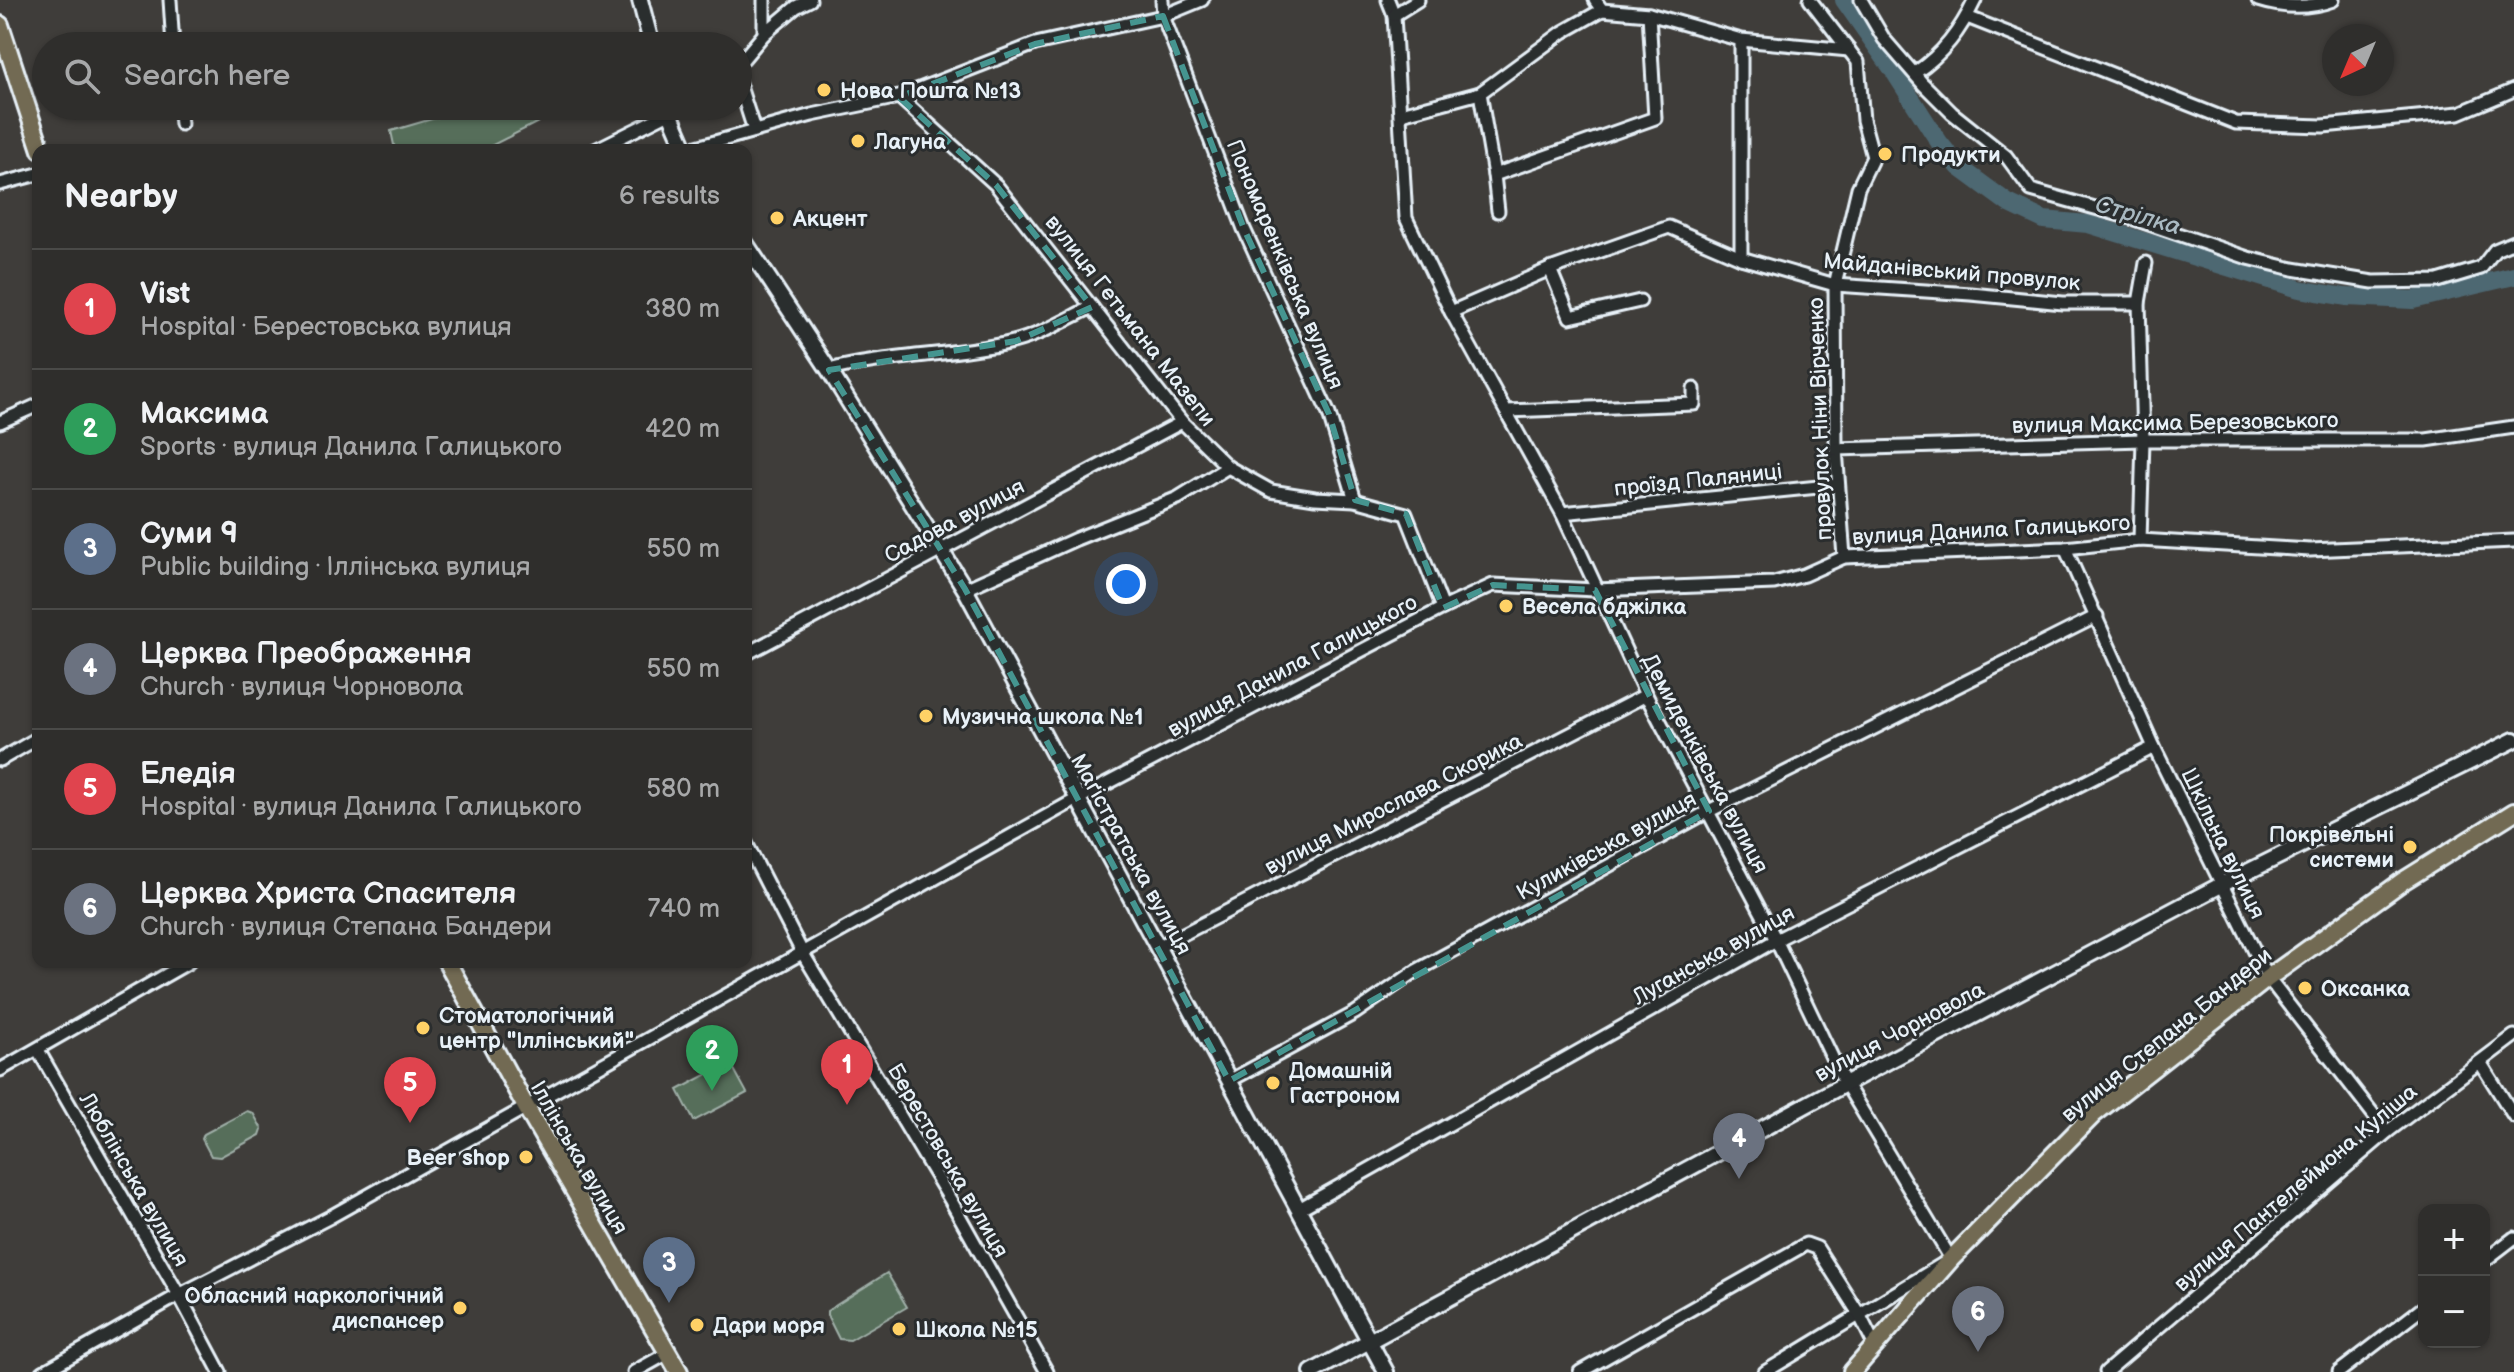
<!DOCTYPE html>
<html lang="en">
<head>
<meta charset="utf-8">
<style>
  body { margin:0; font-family:"Balsamiq Sans",sans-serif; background:#3b3a38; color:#f1f3f6 }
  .controls { position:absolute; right:24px; bottom:24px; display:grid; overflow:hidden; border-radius:16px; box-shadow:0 2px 6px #0004 }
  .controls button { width:72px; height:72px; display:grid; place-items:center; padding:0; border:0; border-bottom:2px solid #4a4a48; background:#2f2e2c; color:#f1f3f6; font:40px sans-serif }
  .compass { position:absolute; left:2322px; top:24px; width:72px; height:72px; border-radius:50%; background:#2f2e2c; box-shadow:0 2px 6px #0004; rotate:224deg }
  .you { position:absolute; left:1126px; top:584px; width:28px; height:28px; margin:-20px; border:6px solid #fff; border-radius:50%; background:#1a73e8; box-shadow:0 0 0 12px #1a73e833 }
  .badge { display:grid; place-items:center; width:52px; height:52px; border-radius:50%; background:#bca0f2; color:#fff; font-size:26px; font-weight:700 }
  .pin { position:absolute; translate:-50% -66px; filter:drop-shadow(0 2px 4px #0008) }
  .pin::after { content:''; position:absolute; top:42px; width:28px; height:24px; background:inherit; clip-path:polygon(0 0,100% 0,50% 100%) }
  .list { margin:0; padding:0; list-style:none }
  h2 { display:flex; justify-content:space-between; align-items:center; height:104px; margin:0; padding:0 32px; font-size:34px }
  h2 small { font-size:26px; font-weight:400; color:#a7a8a9 }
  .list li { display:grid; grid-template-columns:52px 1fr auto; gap:24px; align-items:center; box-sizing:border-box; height:120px; padding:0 32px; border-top:2px solid #4a4a48 }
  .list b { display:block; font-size:30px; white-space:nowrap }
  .list p { margin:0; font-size:26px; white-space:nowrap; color:#a7a8a9 }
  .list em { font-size:26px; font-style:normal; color:#a7a8a9 }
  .icon { flex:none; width:44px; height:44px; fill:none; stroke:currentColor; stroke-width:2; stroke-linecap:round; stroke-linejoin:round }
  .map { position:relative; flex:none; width:2514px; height:1372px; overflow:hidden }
  .search { position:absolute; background:#2f2e2c; box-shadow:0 2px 6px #0004; left:32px; top:32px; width:720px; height:88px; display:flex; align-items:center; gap:20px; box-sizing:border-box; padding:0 28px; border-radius:44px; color:#a7a8a9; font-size:30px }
  .panel { position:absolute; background:#2f2e2c; box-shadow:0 2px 6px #0004; left:32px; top:144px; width:720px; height:824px; border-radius:16px }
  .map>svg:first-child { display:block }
  .green { fill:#576e5a; stroke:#a0b0a9; stroke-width:2 }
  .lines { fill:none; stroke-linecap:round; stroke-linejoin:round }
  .river { stroke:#4d6772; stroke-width:18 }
  .minor-casing { stroke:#e8f1f8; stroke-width:17 }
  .tertiary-casing { stroke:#e8f1f8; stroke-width:20 }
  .secondary-casing { stroke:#e8f1f8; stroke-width:20 }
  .primary-casing { stroke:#e8f1f8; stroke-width:22 }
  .minor { stroke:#2a2d2e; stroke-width:11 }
  .tertiary { stroke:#2a2d2e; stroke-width:14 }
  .secondary { stroke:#2a2d2e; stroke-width:14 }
  .primary { stroke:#726b52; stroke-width:16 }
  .marked { fill:none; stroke:#459590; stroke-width:6; stroke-dasharray:16 10; stroke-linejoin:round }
  .poi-dot { fill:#ffd166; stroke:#2a2d2e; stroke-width:3 }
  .labels { text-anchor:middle; stroke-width:6; stroke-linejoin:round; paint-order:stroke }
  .poi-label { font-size:22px; font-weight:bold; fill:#e8f1f8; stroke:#2a2d2e; text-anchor:start }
  .street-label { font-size:22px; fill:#e8f1f8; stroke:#2a2d2e }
  .water-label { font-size:24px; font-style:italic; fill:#aabac2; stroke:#2a2d2e }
</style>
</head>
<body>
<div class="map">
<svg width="2514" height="1372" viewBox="0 0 2514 1372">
  <rect width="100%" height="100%" fill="#3f3d3a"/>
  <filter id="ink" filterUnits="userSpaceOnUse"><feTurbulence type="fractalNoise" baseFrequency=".0125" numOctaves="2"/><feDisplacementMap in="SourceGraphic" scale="16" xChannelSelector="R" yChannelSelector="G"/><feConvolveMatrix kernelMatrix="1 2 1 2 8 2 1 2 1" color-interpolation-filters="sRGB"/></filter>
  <g filter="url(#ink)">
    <g class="green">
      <polygon points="476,106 548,106 552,115 483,150 395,150 391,131"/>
      <polygon points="730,1062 747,1093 694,1121 678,1090"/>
      <polygon points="247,1111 253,1113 262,1129 260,1135 220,1157 211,1156 202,1139 204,1134"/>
      <polygon points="887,1273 907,1307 850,1340 839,1339 827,1315 827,1311"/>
    </g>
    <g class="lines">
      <polyline class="river" points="1844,0 1891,67 1939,142 1959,167 2008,203 2044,220 2088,224 2299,289 2346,297 2413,300 2514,276"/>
      <g class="minor-casing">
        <g id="minor">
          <polyline points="170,0 173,46"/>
          <polyline points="1162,0 1163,16 1244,229 1329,414 1355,500"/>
          <polyline points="1388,0 1394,15 1406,218 1451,312 1562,513 1646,695 1776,940 1840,1074 1951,1259 1765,1372"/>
          <polyline points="1595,0 1602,10 1649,14 1741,40 1849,50"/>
          <polyline points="1810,0 1858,62 1863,120 1873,157 1858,188 1835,285 1836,449 1844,557"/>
          <polyline points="1861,0 1884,39 1923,84 1952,113 2006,156 2031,190 2134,219 2248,258 2293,269 2373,282 2438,281 2481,268 2495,250 2514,242"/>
          <path d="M2258,0C2283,8 2308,9 2333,0"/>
          <polyline points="1394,15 1418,0"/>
          <polyline points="1967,17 2236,123 2323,126 2459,113 2514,90"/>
          <polyline points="764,34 796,7 810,0"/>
          <polyline points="1741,40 1741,258"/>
          <polyline points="738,65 764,34 764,0"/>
          <path d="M1915,73C1943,54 1960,31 1975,0"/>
          <polyline points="738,80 754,130"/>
          <polyline points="1480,93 1494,175 1498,211"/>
          <polyline points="899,97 996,185 1182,422 1228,467 1271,491 1315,498 1355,500 1406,514 1443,608"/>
          <polyline points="179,106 181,124"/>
          <polyline points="1401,114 1480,93 1563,32 1602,10"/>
          <polyline points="595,150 669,113"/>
          <polyline points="686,150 812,115 899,97 1035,44 1163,16 1202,0"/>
          <polyline points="1494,175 1655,118 1649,14"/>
          <polyline points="0,184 38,174"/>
          <polyline points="1550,269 1570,317 1640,301"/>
          <polyline points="1451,312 1550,269 1669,227 1741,258 1835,285 1971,294 2063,303 2139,303"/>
          <path d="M829,370C889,355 952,356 1013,342C1039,336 1067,319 1092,307"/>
          <polyline points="1506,411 1694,404 1694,389"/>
          <polyline points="0,422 38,405"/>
          <polyline points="1836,449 2143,440 2426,440 2514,427"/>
          <polyline points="1562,513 1838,485"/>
          <polyline points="2140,540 2143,440 2139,303 2146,263"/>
          <polyline points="2065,548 2154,747 2268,978 2387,1132"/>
          <polyline points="965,589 1076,539 1178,498 1228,467"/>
          <polyline points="746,654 1182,422"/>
          <polyline points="0,760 38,738"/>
          <polyline points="746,843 802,952 951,1201 1047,1372"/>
          <polyline points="1158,947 1646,695"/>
          <polyline points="38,1050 179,1295 220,1372"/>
          <polyline points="2480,1062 2514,1116"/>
          <polyline points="0,1070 189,962"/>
          <polyline points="1229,1081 1355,1013 1416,971 1709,811 2097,616"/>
          <polyline points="1299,1209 1776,940 2154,747"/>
          <polyline points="2484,1261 2514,1238"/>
          <polyline points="43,1372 179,1295 330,1217 1068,804 1443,608 1493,585 1595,590 1774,583 1804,575 1844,557 2065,548 2140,540 2310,550 2514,541"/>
          <polyline points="634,1372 668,1353"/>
          <polyline points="1580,1372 1806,1244 1817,1248 1859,1314 1875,1346"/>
          <polyline points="2106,1372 2387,1132 2514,1036"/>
          <polyline points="2339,1372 2424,1307"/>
        </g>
      </g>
      <g class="tertiary-casing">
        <g id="tertiary">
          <polyline points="640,0 652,46"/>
          <polyline points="667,106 686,150"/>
          <polyline points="746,244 829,370 965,589 1386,1372"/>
        </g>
      </g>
      <g class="secondary-casing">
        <polyline id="secondary" points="1312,1372 1845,1084 2221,885 2514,740"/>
      </g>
      <g class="primary-casing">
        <g id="primary">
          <polyline points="0,25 41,150"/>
          <polyline points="447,962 526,1107 679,1372"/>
          <polyline points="1852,1372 1951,1259 2094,1114 2268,978 2403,881 2514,812"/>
        </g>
      </g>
      <use href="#minor" class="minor"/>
      <use href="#tertiary" class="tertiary"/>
      <use href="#secondary" class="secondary"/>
      <use href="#primary" class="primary"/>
    </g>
  </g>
  <path class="marked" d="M1163,16L1244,229L1329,414L1355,500L1406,514L1443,608L1493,585L1595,590L1709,811L1229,1081L965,589L829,370L1016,341L1092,307L996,185L899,97L1035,44Z"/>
  <g class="poi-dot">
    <circle cx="824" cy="90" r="8"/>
    <circle cx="858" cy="141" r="8"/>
    <circle cx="1885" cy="154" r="8"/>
    <circle cx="777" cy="218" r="8"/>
    <circle cx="1506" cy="606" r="8"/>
    <circle cx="926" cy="716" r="8"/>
    <circle cx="2410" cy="847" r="8"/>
    <circle cx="2305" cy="988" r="8"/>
    <circle cx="423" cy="1028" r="8"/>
    <circle cx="1273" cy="1083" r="8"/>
    <circle cx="526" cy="1157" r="8"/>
    <circle cx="460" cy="1308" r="8"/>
    <circle cx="697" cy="1325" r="8"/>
    <circle cx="899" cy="1329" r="8"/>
  </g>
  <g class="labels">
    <g class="poi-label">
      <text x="840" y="98">Нова Пошта №13</text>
      <text x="874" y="149">Лагуна</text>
      <text x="1901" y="162">Продукти</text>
      <text x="793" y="226">Акцент</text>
      <text x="1522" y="614">Весела бджілка</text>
      <text x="942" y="724">Музична школа №1</text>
      <text x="2394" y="842" text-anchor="end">Покрівельні<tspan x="2394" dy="25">системи</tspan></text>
      <text x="2321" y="996">Оксанка</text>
      <text x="439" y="1023">Стоматологічний<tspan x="439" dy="25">центр "Іллінський"</tspan></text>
      <text x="1289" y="1078">Домашній<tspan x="1289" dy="25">Гастроном</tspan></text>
      <text x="510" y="1165" text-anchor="end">Beer shop</text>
      <text x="444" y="1303" text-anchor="end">Обласний наркологічний<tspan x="444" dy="25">диспансер</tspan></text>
      <text x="713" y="1333">Дари моря</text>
      <text x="915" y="1337">Школа №15</text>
    </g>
    <g class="street-label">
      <text transform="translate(1286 264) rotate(67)" y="8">Пономаренківська вулиця</text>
      <text transform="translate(1952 271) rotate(5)" y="8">Майданівський провулок</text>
      <text transform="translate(1131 320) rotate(52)" y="8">вулиця Гетьмана Мазепи</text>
      <text transform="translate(1819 419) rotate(-92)" y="8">провулок Ніни Вірченко</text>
      <text transform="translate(2175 422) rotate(-1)" y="8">вулиця Максима Березовського</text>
      <text transform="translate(1698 479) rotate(-6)" y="8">проїзд Паляниці</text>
      <text transform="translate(954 520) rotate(-28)" y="8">Садова вулиця</text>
      <text transform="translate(1991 529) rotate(-3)" y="8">вулиця Данила Галицького</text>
      <text transform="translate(1292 665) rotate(-28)" y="8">вулиця Данила Галицького</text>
      <text transform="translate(1706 763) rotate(62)" y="8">Демиденківська вулиця</text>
      <text transform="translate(1393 803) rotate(-27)" y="8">вулиця Мирослава Скорика</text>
      <text transform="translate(2224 843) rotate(64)" y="8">Шкільна вулиця</text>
      <text transform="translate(1606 845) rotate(-29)" y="8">Куликівська вулиця</text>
      <text transform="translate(1132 854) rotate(61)" y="8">Маґістратська вулиця</text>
      <text transform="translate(1713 954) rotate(-29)" y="8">Луганська вулиця</text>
      <text transform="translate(1899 1031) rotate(-28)" y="8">вулиця Чорновола</text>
      <text transform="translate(2166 1034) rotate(-39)" y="8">вулиця Степана Бандери</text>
      <text transform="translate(580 1157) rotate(60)" y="8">Іллінська вулиця</text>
      <text transform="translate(949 1160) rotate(60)" y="8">Берестовська вулиця</text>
      <text transform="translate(135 1179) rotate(60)" y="8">Люблінська вулиця</text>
      <text transform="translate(2295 1187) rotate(-40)" y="8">вулиця Пантелеймона Куліша</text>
    </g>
    <g class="water-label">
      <text transform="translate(2138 215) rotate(16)" y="8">Стрілка</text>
    </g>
  </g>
</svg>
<div class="controls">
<button>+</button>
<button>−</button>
</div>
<svg class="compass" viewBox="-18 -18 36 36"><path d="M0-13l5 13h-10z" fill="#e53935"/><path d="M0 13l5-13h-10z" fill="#a7a8a9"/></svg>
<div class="you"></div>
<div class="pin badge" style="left:847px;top:1105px;background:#e0444e">1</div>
<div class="pin badge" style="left:712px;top:1091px;background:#2e9e5b">2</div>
<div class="pin badge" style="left:669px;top:1303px;background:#5c6f8a">3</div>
<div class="pin badge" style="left:1739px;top:1179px;background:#6b7280">4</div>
<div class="pin badge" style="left:410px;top:1123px;background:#e0444e">5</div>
<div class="pin badge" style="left:1978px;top:1352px;background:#6b7280">6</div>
<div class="search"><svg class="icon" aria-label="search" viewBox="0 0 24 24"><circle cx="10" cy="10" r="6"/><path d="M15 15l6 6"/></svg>Search here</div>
<section class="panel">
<h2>Nearby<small>6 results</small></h2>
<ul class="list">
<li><span class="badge" style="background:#e0444e">1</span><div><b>Vist</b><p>Hospital · Берестовська вулиця</p></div><em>380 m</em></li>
<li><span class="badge" style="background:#2e9e5b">2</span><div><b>Максима</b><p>Sports · вулиця Данила Галицького</p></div><em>420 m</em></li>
<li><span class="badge" style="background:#5c6f8a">3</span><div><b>Суми 9</b><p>Public building · Іллінська вулиця</p></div><em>550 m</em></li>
<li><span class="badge" style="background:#6b7280">4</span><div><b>Церква Преображення</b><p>Church · вулиця Чорновола</p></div><em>550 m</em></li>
<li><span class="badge" style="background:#e0444e">5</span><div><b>Еледія</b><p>Hospital · вулиця Данила Галицького</p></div><em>580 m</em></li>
<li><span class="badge" style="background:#6b7280">6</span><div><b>Церква Христа Спасителя</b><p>Church · вулиця Степана Бандери</p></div><em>740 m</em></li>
</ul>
</section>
</div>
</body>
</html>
